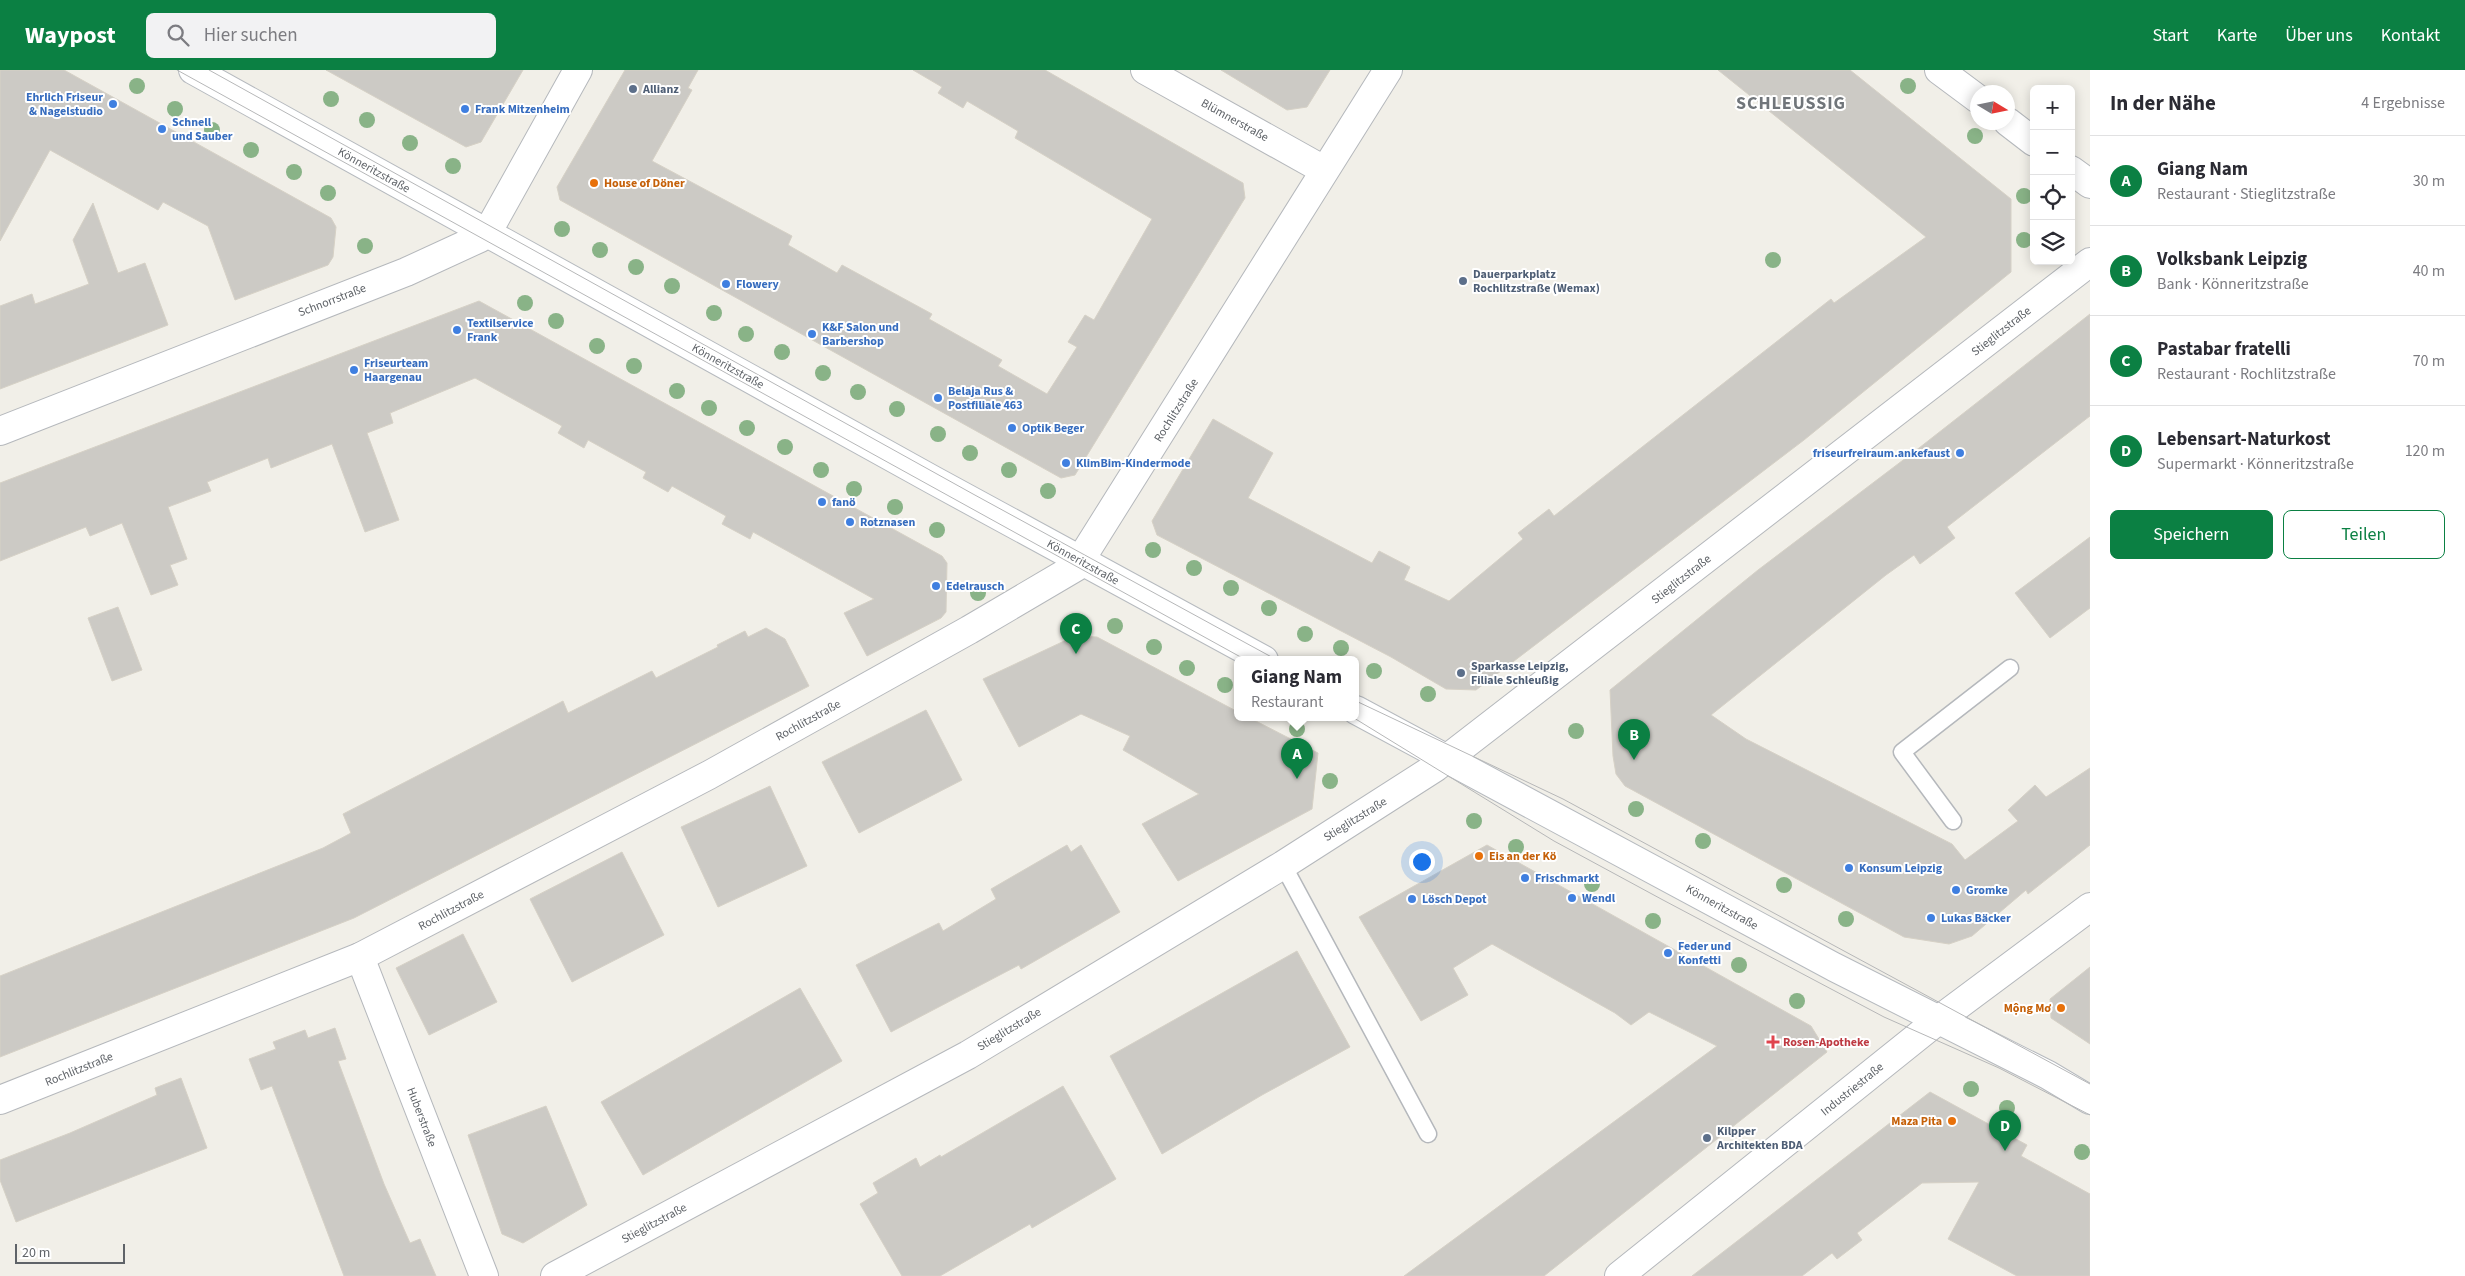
<!DOCTYPE html>
<html lang="de">
<head>
<meta charset="utf-8">
<style>
  body { margin:0; font-family:"Source Sans 3",sans-serif; background:#f2f2f3; color:#2b2b33 }
  .controls { position:absolute; right:15px; top:15px; display:grid; overflow:hidden; border-radius:8px; box-shadow:0 2px 12px #0003 }
  .controls button { width:45px; height:45px; display:grid; place-items:center; padding:0; border:0; border-bottom:1px solid #e1e1e2; background:#fff; color:#2b2b33; font:25px sans-serif }
  .compass { position:absolute; left:1970px; top:15px; width:45px; height:45px; border-radius:50%; background:#fff; box-shadow:0 2px 12px #0003; rotate:100deg }
  .scale { position:absolute; left:15px; bottom:12px; width:110px; box-sizing:border-box; padding-left:5px; border:2px solid #5f6368; border-top:0; font-size:14px; line-height:18px; white-space:nowrap; color:#5f6368; -webkit-text-stroke:4px #fff; paint-order:stroke }
  .you { position:absolute; left:1421px; top:791px; width:18px; height:18px; margin:-12px; border:4px solid #fff; border-radius:50%; background:#1a73e8; box-shadow:0 0 0 8px #1a73e833 }
  .badge { display:grid; place-items:center; width:32px; height:32px; border-radius:50%; background:#0b8043; color:#fff; font-size:16px; font-weight:700 }
  .pin { position:absolute; translate:-50% -41px; filter:drop-shadow(0 1px 2px #0008) }
  .pin::after { content:''; position:absolute; top:26px; width:18px; height:15px; background:inherit; clip-path:polygon(0 0,100% 0,50% 100%) }
  .popup { position:absolute; left:1234px; top:586px; width:125px; height:65px; box-sizing:border-box; display:grid; place-content:center; border-radius:8px; background:#fff; filter:drop-shadow(0 1px 4px #0005); font-size:16px; white-space:nowrap; color:#7c7c81 }
  .popup b { font-size:19px; color:#2b2b33 }
  .popup::after { content:''; position:absolute; left:50%; top:100%; margin-left:-10px; border:10px solid transparent; border-top-color:#fff }
  .list { margin:0; padding:0; list-style:none }
  h2 { display:flex; justify-content:space-between; align-items:center; height:65px; margin:0; padding:0 20px; font-size:21px }
  h2 small { font-size:16px; font-weight:400; color:#7c7c81 }
  .list li { display:grid; grid-template-columns:32px 1fr auto; gap:15px; align-items:center; box-sizing:border-box; height:90px; padding:0 20px; border-top:1px solid #e1e1e2 }
  .list b { display:block; font-size:19px; white-space:nowrap }
  .list p { margin:0; font-size:16px; white-space:nowrap; color:#7c7c81 }
  .list em { font-size:16px; font-style:normal; color:#7c7c81 }
  .actions { display:flex; gap:10px; padding:15px 20px }
  .actions a { flex:1; padding:11px 0; border:1px solid #0b8043; border-radius:8px; text-align:center; font-size:18px; color:#0b8043 }
  .actions .main { background:#0b8043; color:#fff }
  .icon { flex:none; width:28px; height:28px; fill:none; stroke:currentColor; stroke-width:2; stroke-linecap:round; stroke-linejoin:round }
  .map { position:relative; flex:none; width:2090px; height:1206px; overflow:hidden }
  header { display:flex; align-items:center; gap:30px; box-sizing:border-box; height:70px; padding:0 25px; background:#0b8043; color:#fff }
  header strong { font-size:24px }
  nav { display:flex; gap:28px; margin-inline-start:auto; font-size:18px }
  .search { width:350px; height:45px; background:#f2f2f3; display:flex; align-items:center; gap:12px; box-sizing:border-box; padding:0 18px; border-radius:8px; color:#7c7c81; font-size:19px }
  main { display:flex }
  aside { flex:1; background:#fff }
  .map>svg:first-child { display:block }
  .building { fill:#cccac5; stroke:#d6d1c6 }
  .lines { fill:none; stroke-linecap:round; stroke-linejoin:round }
  .service-casing { stroke:#b5b8bc; stroke-width:19 }
  .minor-casing { stroke:#b5b8bc; stroke-width:30 }
  .secondary-casing { stroke:#b6babf; stroke-width:30 }
  .service { stroke:#fff; stroke-width:16 }
  .minor { stroke:#fff; stroke-width:28 }
  .secondary { stroke:#fff; stroke-width:28 }
  .tram { stroke:#b6b7b8; stroke-width:1 }
  .tree { fill:#89b387 }
  .service-dot { fill:#5c6f8a; stroke:#fff; stroke-width:2 }
  .shop-dot { fill:#3f7fe0; stroke:#fff; stroke-width:2 }
  .food-dot { fill:#e8710a; stroke:#fff; stroke-width:2 }
  .health-dot { fill:#e0444e; stroke:#fff; stroke-width:2 }
  .labels { text-anchor:middle; stroke-width:4; stroke-linejoin:round; paint-order:stroke }
  .service-label { font-size:12px; font-weight:bold; fill:#4e5e75; stroke:#fff; text-anchor:start }
  .shop-label { font-size:12px; font-weight:bold; fill:#366cbe; stroke:#fff; text-anchor:start }
  .street-label { font-size:12px; fill:#5f6368; stroke:#fff }
  .food-label { font-size:12px; font-weight:bold; fill:#c56008; stroke:#fff; text-anchor:start }
  .health-label { font-size:12px; font-weight:bold; fill:#be3a42; stroke:#fff; text-anchor:start }
  .district-label { font-size:18px; font-weight:bold; letter-spacing:1px; fill:#70757a; stroke:#fff }
</style>
</head>
<body>
<header>
<strong>Waypost</strong>
<div class="search"><svg class="icon" aria-label="search" viewBox="0 0 24 24"><circle cx="10" cy="10" r="6"/><path d="M15 15l6 6"/></svg>Hier suchen</div>
<nav><a>Start</a><a>Karte</a><a>Über uns</a><a>Kontakt</a></nav>
</header>
<main>
<div class="map">
<svg width="2090" height="1206" viewBox="0 0 2090 1206">
  <rect width="100%" height="100%" fill="#f1efe8"/>
  <g class="building">
    <polygon points="0,0 64,0 331,148 336,157 333,187 328,195 235,230 208,156 163,132 158,140 50,80 0,171"/>
    <polygon points="326,0 523,0 481,72 466,77"/>
    <polygon points="625,0 698,0 688,18 692,20 652,91 792,166 788,175 837,203 842,195 932,244 929,249 1002,290 998,296 1047,324 1077,277 1068,272 1085,245 1094,250 1152,149 1015,68 1018,61 967,31 963,38 938,23 942,17 913,0 1045,0 1243,113 1245,128 1075,405 1061,408 560,130 557,117"/>
    <polygon points="1221,0 1330,0 1307,37 1287,40"/>
    <polygon points="1718,0 1850,0 2011,129 2011,202 1804,370 1476,620 1446,619 1391,587 1157,465 1152,451 1213,349 1273,383 1248,428 1372,493 1379,481 1410,497 1404,510 1449,531 1523,469 1518,463 1549,439 1554,446 1831,229 1834,233 1926,167"/>
    <polygon points="93,133 118,203 145,193 168,255 0,319 0,236 32,224 35,234 89,214 73,170"/>
    <polygon points="479,231 942,486 947,493 946,542 941,548 867,586 844,543 874,529 753,462 750,469 722,454 726,446 672,416 668,422 643,408 646,402 588,370 584,378 558,363 562,356 475,308 390,343 393,353 367,363 399,450 365,462 332,374 271,398 268,388 207,412 211,421 168,437 187,489 170,495 178,515 151,525 122,453 90,466 86,457 0,491 0,413"/>
    <polygon points="2090,244 2090,346 1947,457 1955,468 1920,494 1914,485 1886,505 1711,645 1746,669 1952,774 1965,790 2018,751 2008,740 2035,715 2046,727 2090,698 2090,775 2028,824 2026,820 1972,866 1949,874 1904,867 1625,716 1616,704 1613,686 1610,620 1758,500 1919,378"/>
    <polygon points="2090,467 2090,538 2050,568 2015,523"/>
    <polygon points="118,537 142,600 112,611 88,548"/>
    <polygon points="766,558 785,569 809,616 354,848 0,987 0,906 323,778 351,763 343,744 563,631 568,643 652,601 656,608 718,577 717,575 745,561 748,567"/>
    <polygon points="1075,566 1097,567 1238,642 1238,648 1250,648 1318,683 1312,739 1178,811 1142,754 1199,724 1123,680 1130,666 1081,644 1019,677 983,609"/>
    <polygon points="926,640 962,710 859,763 822,692"/>
    <polygon points="770,716 807,796 718,837 681,757"/>
    <polygon points="1067,775 1071,782 1081,775 1120,842 1021,899 1019,895 891,962 856,895 939,853 943,861 996,829 991,819"/>
    <polygon points="1487,775 1811,956 1827,982 1544,1206 1404,1206 1717,976 1649,942 1631,955 1615,943 1492,874 1453,898 1468,925 1421,951 1359,847"/>
    <polygon points="622,782 664,865 572,912 530,829"/>
    <polygon points="463,864 497,932 429,965 396,898"/>
    <polygon points="1297,881 1350,977 1262,1025 1162,1084 1110,986"/>
    <polygon points="2090,897 2090,974 2051,948 2050,929"/>
    <polygon points="800,918 842,991 643,1105 601,1032"/>
    <polygon points="335,958 346,989 338,991 384,1114 410,1173 420,1169 436,1206 344,1206 272,1016 261,1020 249,989 276,979 273,972 305,960 308,968"/>
    <polygon points="181,1008 207,1078 16,1152 0,1110 0,1090 70,1063 157,1025 155,1018"/>
    <polygon points="1063,1016 1116,1109 1032,1158 1030,1154 940,1206 902,1206 860,1134 878,1123 873,1113 916,1088 920,1097 940,1085 941,1087"/>
    <polygon points="1930,1022 2027,1075 2021,1086 2090,1124 2090,1206 2017,1206 1948,1169 1979,1112 1922,1113 1857,1163 1862,1170 1837,1189 1832,1183 1802,1206 1692,1206"/>
    <polygon points="546,1036 587,1135 523,1173 502,1164 468,1065"/>
  </g>
  <g class="lines">
    <g class="service-casing">
      <g id="service">
        <polyline points="1953,751 1902,682 2010,598"/>
        <polyline points="1283,795 1428,1064"/>
      </g>
    </g>
    <g class="minor-casing">
      <g id="minor">
        <polyline points="1145,0 1324,100"/>
        <polyline points="1939,0 1978,29"/>
        <polyline points="2008,52 2034,72"/>
        <polyline points="2071,100 2090,114"/>
        <polyline points="0,361 406,202 480,168 491,156 578,0"/>
        <polyline points="360,887 484,1206"/>
        <polyline points="0,1030 360,887 709,705 969,560 1076,497 1388,0"/>
        <polyline points="555,1206 968,985 1283,795 1436,697 2090,192"/>
        <polyline points="1619,1206 1937,951 2090,837"/>
      </g>
    </g>
    <g class="secondary-casing">
      <g id="secondary">
        <polyline points="193,0 933,410 1264,590"/>
        <polyline points="1356,640 1834,897 2048,1005 2090,1030"/>
      </g>
    </g>
    <use href="#service" class="service"/>
    <use href="#minor" class="minor"/>
    <use href="#secondary" class="secondary"/>
    <g class="tram">
      <polyline points="177,0 1246,590"/>
      <polyline points="209,0 973,424 1277,590"/>
      <polyline points="1356,631 1563,729 2090,1014"/>
      <polyline points="1354,648 1554,771 1663,830 1884,947 1999,998 2090,1045"/>
    </g>
  </g>
  <g class="tree">
    <circle cx="137" cy="16" r="8"/>
    <circle cx="1908" cy="16" r="8"/>
    <circle cx="331" cy="29" r="8"/>
    <circle cx="175" cy="39" r="8"/>
    <circle cx="367" cy="50" r="8"/>
    <circle cx="212" cy="60" r="8"/>
    <circle cx="1975" cy="66" r="8"/>
    <circle cx="410" cy="73" r="8"/>
    <circle cx="251" cy="80" r="8"/>
    <circle cx="453" cy="96" r="8"/>
    <circle cx="294" cy="102" r="8"/>
    <circle cx="328" cy="123" r="8"/>
    <circle cx="2024" cy="126" r="8"/>
    <circle cx="562" cy="159" r="8"/>
    <circle cx="2024" cy="170" r="8"/>
    <circle cx="365" cy="176" r="8"/>
    <circle cx="600" cy="180" r="8"/>
    <circle cx="1773" cy="190" r="8"/>
    <circle cx="636" cy="197" r="8"/>
    <circle cx="672" cy="216" r="8"/>
    <circle cx="525" cy="233" r="8"/>
    <circle cx="714" cy="243" r="8"/>
    <circle cx="556" cy="251" r="8"/>
    <circle cx="746" cy="264" r="8"/>
    <circle cx="597" cy="276" r="8"/>
    <circle cx="782" cy="282" r="8"/>
    <circle cx="634" cy="296" r="8"/>
    <circle cx="823" cy="303" r="8"/>
    <circle cx="677" cy="321" r="8"/>
    <circle cx="858" cy="322" r="8"/>
    <circle cx="709" cy="338" r="8"/>
    <circle cx="897" cy="339" r="8"/>
    <circle cx="747" cy="358" r="8"/>
    <circle cx="938" cy="364" r="8"/>
    <circle cx="785" cy="377" r="8"/>
    <circle cx="970" cy="383" r="8"/>
    <circle cx="821" cy="400" r="8"/>
    <circle cx="1009" cy="400" r="8"/>
    <circle cx="854" cy="419" r="8"/>
    <circle cx="1048" cy="421" r="8"/>
    <circle cx="895" cy="437" r="8"/>
    <circle cx="937" cy="460" r="8"/>
    <circle cx="1153" cy="480" r="8"/>
    <circle cx="1194" cy="498" r="8"/>
    <circle cx="1231" cy="518" r="8"/>
    <circle cx="978" cy="523" r="8"/>
    <circle cx="1269" cy="538" r="8"/>
    <circle cx="1115" cy="556" r="8"/>
    <circle cx="1305" cy="564" r="8"/>
    <circle cx="1154" cy="577" r="8"/>
    <circle cx="1341" cy="578" r="8"/>
    <circle cx="1187" cy="598" r="8"/>
    <circle cx="1374" cy="601" r="8"/>
    <circle cx="1225" cy="615" r="8"/>
    <circle cx="1428" cy="624" r="8"/>
    <circle cx="1297" cy="659" r="8"/>
    <circle cx="1576" cy="661" r="8"/>
    <circle cx="1330" cy="711" r="8"/>
    <circle cx="1636" cy="739" r="8"/>
    <circle cx="1474" cy="751" r="8"/>
    <circle cx="1703" cy="771" r="8"/>
    <circle cx="1516" cy="777" r="8"/>
    <circle cx="1592" cy="814" r="8"/>
    <circle cx="1784" cy="815" r="8"/>
    <circle cx="1846" cy="849" r="8"/>
    <circle cx="1653" cy="851" r="8"/>
    <circle cx="1739" cy="895" r="8"/>
    <circle cx="1797" cy="931" r="8"/>
    <circle cx="1971" cy="1019" r="8"/>
    <circle cx="2007" cy="1038" r="8"/>
    <circle cx="2082" cy="1082" r="8"/>
  </g>
  <g class="service-dot">
    <circle cx="633" cy="19" r="5"/>
    <circle cx="1463" cy="211" r="5"/>
    <circle cx="1461" cy="603" r="5"/>
    <circle cx="1707" cy="1068" r="5"/>
  </g>
  <g class="shop-dot">
    <circle cx="113" cy="34" r="5"/>
    <circle cx="465" cy="39" r="5"/>
    <circle cx="162" cy="59" r="5"/>
    <circle cx="726" cy="214" r="5"/>
    <circle cx="457" cy="260" r="5"/>
    <circle cx="812" cy="264" r="5"/>
    <circle cx="354" cy="300" r="5"/>
    <circle cx="938" cy="328" r="5"/>
    <circle cx="1012" cy="358" r="5"/>
    <circle cx="1960" cy="383" r="5"/>
    <circle cx="1066" cy="393" r="5"/>
    <circle cx="822" cy="432" r="5"/>
    <circle cx="850" cy="452" r="5"/>
    <circle cx="936" cy="516" r="5"/>
    <circle cx="1849" cy="798" r="5"/>
    <circle cx="1525" cy="808" r="5"/>
    <circle cx="1956" cy="820" r="5"/>
    <circle cx="1572" cy="828" r="5"/>
    <circle cx="1412" cy="829" r="5"/>
    <circle cx="1931" cy="848" r="5"/>
    <circle cx="1668" cy="883" r="5"/>
  </g>
  <g class="food-dot">
    <circle cx="594" cy="113" r="5"/>
    <circle cx="1479" cy="786" r="5"/>
    <circle cx="2061" cy="938" r="5"/>
    <circle cx="1952" cy="1051" r="5"/>
  </g>
  <path class="health-dot" d="M1770.5 964.5h5v5h5v5h-5v5h-5v-5h-5v-5h5z"/>
  <g class="labels">
    <g class="service-label">
      <text x="643" y="23">Allianz</text>
      <text x="1473" y="208">Dauerparkplatz<tspan x="1473" dy="14">Rochlitzstraße (Wemax)</tspan></text>
      <text x="1471" y="600">Sparkasse Leipzig,<tspan x="1471" dy="14">Filiale Schleußig</tspan></text>
      <text x="1717" y="1065">Kilpper<tspan x="1717" dy="14">Architekten BDA</tspan></text>
    </g>
    <g class="shop-label">
      <text x="103" y="31" text-anchor="end">Ehrlich Friseur<tspan x="103" dy="14">&amp; Nagelstudio</tspan></text>
      <text x="475" y="43">Frank Mitzenheim</text>
      <text x="172" y="56">Schnell<tspan x="172" dy="14">und Sauber</tspan></text>
      <text x="736" y="218">Flowery</text>
      <text x="467" y="257">Textilservice<tspan x="467" dy="14">Frank</tspan></text>
      <text x="822" y="261">K&amp;F Salon und<tspan x="822" dy="14">Barbershop</tspan></text>
      <text x="364" y="297">Friseurteam<tspan x="364" dy="14">Haargenau</tspan></text>
      <text x="948" y="325">Belaja Rus &amp;<tspan x="948" dy="14">Postfiliale 463</tspan></text>
      <text x="1022" y="362">Optik Beger</text>
      <text x="1950" y="387" text-anchor="end">friseurfreiraum.ankefaust</text>
      <text x="1076" y="397">KlimBim-Kindermode</text>
      <text x="832" y="436">fanö</text>
      <text x="860" y="456">Rotznasen</text>
      <text x="946" y="520">Edelrausch</text>
      <text x="1859" y="802">Konsum Leipzig</text>
      <text x="1535" y="812">Frischmarkt</text>
      <text x="1966" y="824">Gromke</text>
      <text x="1582" y="832">Wendl</text>
      <text x="1422" y="833">Lösch Depot</text>
      <text x="1941" y="852">Lukas Bäcker</text>
      <text x="1678" y="880">Feder und<tspan x="1678" dy="14">Konfetti</tspan></text>
    </g>
    <g class="street-label">
      <text transform="translate(1235 50) rotate(29)" y="4">Blümnerstraße</text>
      <text transform="translate(374 100) rotate(29)" y="4">Könneritzstraße</text>
      <text transform="translate(332 230) rotate(-21)" y="4">Schnorrstraße</text>
      <text transform="translate(2001 261) rotate(-38)" y="4">Stieglitzstraße</text>
      <text transform="translate(728 296) rotate(29)" y="4">Könneritzstraße</text>
      <text transform="translate(1176 340) rotate(-58)" y="4">Rochlitzstraße</text>
      <text transform="translate(1083 492) rotate(29)" y="4">Könneritzstraße</text>
      <text transform="translate(1681 509) rotate(-38)" y="4">Stieglitzstraße</text>
      <text transform="translate(808 650) rotate(-29)" y="4">Rochlitzstraße</text>
      <text transform="translate(1355 749) rotate(-32)" y="4">Stieglitzstraße</text>
      <text transform="translate(1722 837) rotate(29)" y="4">Könneritzstraße</text>
      <text transform="translate(451 840) rotate(-28)" y="4">Rochlitzstraße</text>
      <text transform="translate(1009 959) rotate(-31)" y="4">Stieglitzstraße</text>
      <text transform="translate(79 999) rotate(-22)" y="4">Rochlitzstraße</text>
      <text transform="translate(1852 1019) rotate(-39)" y="4">Industriestraße</text>
      <text transform="translate(422 1047) rotate(69)" y="4">Huberstraße</text>
      <text transform="translate(654 1153) rotate(-28)" y="4">Stieglitzstraße</text>
    </g>
    <g class="food-label">
      <text x="604" y="117">House of Döner</text>
      <text x="1489" y="790">Eis an der Kö</text>
      <text x="2051" y="942" text-anchor="end">Mộng Mơ</text>
      <text x="1942" y="1055" text-anchor="end">Maza Pita</text>
    </g>
    <g class="health-label">
      <text x="1783" y="976">Rosen-Apotheke</text>
    </g>
    <g class="district-label">
      <text x="1791" y="39">SCHLEUSSIG</text>
    </g>
  </g>
</svg>
<div class="controls">
<button>+</button>
<button>−</button>
<button><svg class="icon" aria-label="locate" viewBox="0 0 24 24"><circle cx="12" cy="12" r="6"/><path d="M12 2v4M12 18v4M2 12h4M18 12h4"/></svg></button>
<button><svg class="icon" aria-label="layers" viewBox="0 0 24 24"><path d="M12 4l9 5-9 5-9-5zM3 14l9 5 9-5"/></svg></button>
</div>
<svg class="compass" viewBox="-18 -18 36 36"><path d="M0-13l5 13h-10z" fill="#e53935"/><path d="M0 13l5-13h-10z" fill="#7c7c81"/></svg>
<div class="scale">20 m</div>
<div class="you"></div>
<div class="pin badge" style="left:1297px;top:709px">A</div>
<div class="popup"><b>Giang Nam</b>Restaurant</div>
<div class="pin badge" style="left:1634px;top:690px">B</div>
<div class="pin badge" style="left:1076px;top:584px">C</div>
<div class="pin badge" style="left:2005px;top:1081px">D</div>
</div>
<aside>
<h2>In der Nähe<small>4 Ergebnisse</small></h2>
<ul class="list">
<li><span class="badge">A</span><div><b>Giang Nam</b><p>Restaurant · Stieglitzstraße</p></div><em>30 m</em></li>
<li><span class="badge">B</span><div><b>Volksbank Leipzig</b><p>Bank · Könneritzstraße</p></div><em>40 m</em></li>
<li><span class="badge">C</span><div><b>Pastabar fratelli</b><p>Restaurant · Rochlitzstraße</p></div><em>70 m</em></li>
<li><span class="badge">D</span><div><b>Lebensart-Naturkost</b><p>Supermarkt · Könneritzstraße</p></div><em>120 m</em></li>
</ul>
<div class="actions"><a class="main">Speichern</a><a>Teilen</a></div>
</aside>
</main>
</body>
</html>
